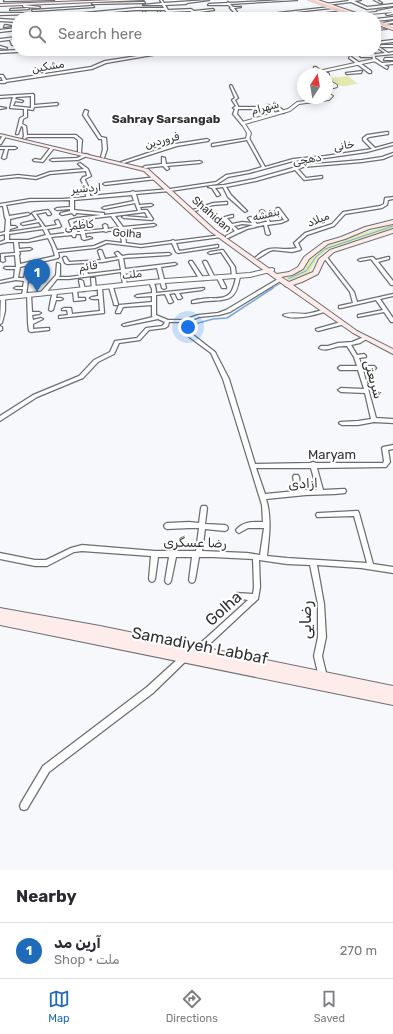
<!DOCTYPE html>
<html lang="en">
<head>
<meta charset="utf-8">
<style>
  body { margin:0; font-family:Rubik,Cairo,sans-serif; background:#f2f2f3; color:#2b2b33 }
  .compass { position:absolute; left:297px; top:68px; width:36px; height:36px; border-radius:50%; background:#fff; box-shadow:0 2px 10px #0003; rotate:12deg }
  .you { position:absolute; left:188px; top:327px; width:14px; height:14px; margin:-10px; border:3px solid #fff; border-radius:50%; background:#1a73e8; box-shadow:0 0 0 6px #1a73e833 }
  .badge { display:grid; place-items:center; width:26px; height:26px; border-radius:50%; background:#1f6ab9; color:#fff; font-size:13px; font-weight:700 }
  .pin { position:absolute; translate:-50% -33px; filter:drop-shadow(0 1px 2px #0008) }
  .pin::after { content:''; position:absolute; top:21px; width:14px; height:12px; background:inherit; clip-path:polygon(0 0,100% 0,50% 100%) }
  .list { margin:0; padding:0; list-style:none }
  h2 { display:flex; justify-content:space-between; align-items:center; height:52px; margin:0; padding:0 16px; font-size:17px }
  h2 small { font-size:13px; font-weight:400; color:#7c7c81 }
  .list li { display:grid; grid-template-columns:26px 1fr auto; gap:12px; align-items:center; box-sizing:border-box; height:56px; padding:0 16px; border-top:1px solid #e1e1e2 }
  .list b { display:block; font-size:15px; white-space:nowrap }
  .list p { margin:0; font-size:13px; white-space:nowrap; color:#7c7c81 }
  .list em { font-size:13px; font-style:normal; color:#7c7c81 }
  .icon { flex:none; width:22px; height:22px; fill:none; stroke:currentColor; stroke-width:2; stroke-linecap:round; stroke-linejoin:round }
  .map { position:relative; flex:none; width:393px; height:870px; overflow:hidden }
  .search { position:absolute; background:#fff; box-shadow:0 2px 10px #0003; left:12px; right:12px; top:12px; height:44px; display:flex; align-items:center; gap:10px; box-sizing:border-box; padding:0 14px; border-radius:16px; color:#7c7c81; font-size:15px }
  .sheet { height:108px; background:#fff }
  nav { display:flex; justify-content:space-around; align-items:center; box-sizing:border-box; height:56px; border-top:1px solid #e1e1e2; background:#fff; font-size:11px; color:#7c7c81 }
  nav a { display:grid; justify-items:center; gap:2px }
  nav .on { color:#1f6ab9 }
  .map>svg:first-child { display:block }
  .green { fill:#e4eaaf }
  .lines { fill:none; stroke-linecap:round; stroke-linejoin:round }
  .stream-far1 { stroke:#75a7de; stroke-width:1 }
  .stream { stroke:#75a7de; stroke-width:1.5 }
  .minor-casing { stroke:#6d6e71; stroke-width:2.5 }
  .tertiary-casing { stroke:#6d6e71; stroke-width:2 }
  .secondary-casing { stroke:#6d6e71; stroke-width:2 }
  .trunk-casing { stroke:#d6d6d6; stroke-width:2 }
  .minor { fill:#fff; fill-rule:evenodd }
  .tertiary { fill:#fff; fill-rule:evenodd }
  .secondary { fill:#feecea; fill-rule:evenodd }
  .trunk { fill:#feccc7; fill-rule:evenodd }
  .labels { text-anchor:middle; stroke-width:4; stroke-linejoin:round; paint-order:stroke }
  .far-street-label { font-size:11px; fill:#303032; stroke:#fff }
  .far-neighbourhood-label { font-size:12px; font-weight:bold; fill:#303032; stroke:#fff }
  .street-label { font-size:13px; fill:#303032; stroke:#fff }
  .near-street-label { font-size:16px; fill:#303032; stroke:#fff }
</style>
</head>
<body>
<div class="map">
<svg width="393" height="870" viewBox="0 0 393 870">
  <rect width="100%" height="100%" fill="#f7f8fc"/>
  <g class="green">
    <polygon points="348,76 358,84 349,85 348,86 339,86 329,78"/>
    <polygon points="393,223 393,229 329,249 319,256 309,273 291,280 284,277 303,271 309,259 328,245"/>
  </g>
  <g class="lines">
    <g class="stream-far1">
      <polyline points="288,279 306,271 316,257 325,249 393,226"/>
      <polyline points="271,289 281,283"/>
    </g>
    <polyline class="stream" points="192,331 195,324 213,319 227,318 273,288"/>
    <g class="minor-casing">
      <g id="minor">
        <polygon points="5,0 54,0 4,1"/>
        <polygon points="160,0 162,0 164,3 209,0 187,3 186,4 165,5 168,10 191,9 194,11 213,9 214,10 193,13 190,11 168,12 171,17 169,17 165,10 136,10 52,17 43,17 136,8 164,8 162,5 143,5 162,3"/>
        <polygon points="285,0 297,0 230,4 233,7 241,7 234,8 239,15 196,17 236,14 230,8 231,7 228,5 208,5 209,4 227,3 228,2 229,3"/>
        <polygon points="348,0 361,0 354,1 367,7 393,4 393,6 367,9 351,2 327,5 326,4 349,1"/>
        <polygon points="374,0 377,0 382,3 380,3"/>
        <polygon points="93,3 144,2 145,3 92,4"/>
        <polygon points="23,4 25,4 25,5 40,7 39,8 24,7 23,6"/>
        <polygon points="94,7 33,11 32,10 93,6"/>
        <polygon points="330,7 331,8 252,17 244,17"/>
        <polygon points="393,8 393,10 378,12 377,11"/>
        <polygon points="11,9 28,8 29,9 10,10"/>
        <polygon points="144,11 147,14 79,17 144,13 143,12"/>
        <polygon points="159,11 160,12 163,17 161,17 158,12"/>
        <polygon points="344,11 345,12 302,17 294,17"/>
        <polygon points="393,12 393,14 387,15 386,14"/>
        <polygon points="0,13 32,13 33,14 0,15"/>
        <polygon points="187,13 188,14 189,17 187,17 186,14"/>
        <rect x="155" y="16" width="2" height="1"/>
        <polygon points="393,17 393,19 376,21 376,19"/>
        <polygon points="0,19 17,20 17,22 0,21"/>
        <polygon points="393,21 393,23 385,24 384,23"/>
        <polygon points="5,25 11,26 4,27"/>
        <polygon points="17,28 17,30 0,32 0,30"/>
        <polygon points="17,37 17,39 0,41 0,39"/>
        <polygon points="376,37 378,37 378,38 376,39"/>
        <polygon points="10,40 12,40 14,43 17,43 17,45 12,45"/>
        <polygon points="393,40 393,42 376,44 376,42"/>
        <polygon points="376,45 388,53 393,52 393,54 373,56 372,57 361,57 360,56 385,53 376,47"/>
        <polygon points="381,45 393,45 393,47 380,47"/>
        <polygon points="0,46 7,48 6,49 0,48"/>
        <polygon points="17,50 18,52 0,53 0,51"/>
        <polygon points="170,51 176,51 106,63 92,69 6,82 5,83 0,83 0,81 3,81 1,77 0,77 0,75 3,75 6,80 91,67 105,61"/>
        <polygon points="375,51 374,53 358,54 357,53"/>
        <polygon points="350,56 371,71 371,73 369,73 349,58"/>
        <polygon points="385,58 393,58 393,60 384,60"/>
        <polygon points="374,59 376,59 382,63 393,62 393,64 384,65 388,67 387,69 374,61"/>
        <polygon points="314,67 316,67 322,72 320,73 314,69"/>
        <polygon points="362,71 361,73 347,74 346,73"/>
        <polygon points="326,73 328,73 329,75 327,76"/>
        <polygon points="231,85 232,86 238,98 235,100 238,106 238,107 258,107 260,108 258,109 238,109 237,114 244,123 244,125 242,125 233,114 235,109 233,108 236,106 232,100 235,98 230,86"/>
        <path d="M33,94L34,95V105L57,103L58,104L57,105L34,107L33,110L27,109V117L23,119L22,124L26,126L27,135H76L82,140L81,153L78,152V140L74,137H27L25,139L23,138L24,136L23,127L21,126L18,134H16L20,118L24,116V109L10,108L12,100L13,97L0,98V96ZM31,96V108L13,106L15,101L22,102L23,101L15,99L16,97Z"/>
        <polygon points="267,105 269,105 276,114 275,115 273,115 267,106"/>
        <polygon points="275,105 277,105 284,111 284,113 282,113 275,107"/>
        <polygon points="0,107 6,108 0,109"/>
        <polygon points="85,110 88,111 87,115 101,137 106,138 107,149 104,158 101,157 103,149 102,139 99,139 83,115"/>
        <path d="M387,132H388V134L369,137L366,139L375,148L393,143V145L367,152L325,158L293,161L249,173L228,177L217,184L170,191L136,194L139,205L151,204L153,205L151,206L140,207L141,210H147L153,219L152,220L124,218L122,217L124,216L148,218L145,212L115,216L123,227L154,224L156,225L154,226L124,229L126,243L141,245L171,241L173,240L175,241L222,235L223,236L221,237L176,243L179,251L217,245H218V247L178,253L176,252L172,243L141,247L107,243L95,248L58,252L59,257L58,258L20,267L18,278H24L25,273L27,272L29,273L28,278L34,279L36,271H38L40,272L38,281H28L26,296H22V295L23,289H16L14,288L16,287H23L24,281L16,280L0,283V281L14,278L15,269H6L4,268L5,267H16V266L15,255L4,256L5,261L3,262L1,261V254L15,253L14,242H7L0,244V242L5,240V234L0,235V233L5,232L6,219L5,218L3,206H0V204L30,199H62L86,197L85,188L81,180L83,177L87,176L86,171L50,174L36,179L18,177L0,179V177L18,175L36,177L50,172L84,169L78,164L80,163L88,169L91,176L85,179V180L89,188L90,196L131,192L133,191L135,192L170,189L216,182L226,175L249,171L262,167L247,140L213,146H212V144L249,138L265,167L293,159L325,156L372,149L363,140V138L367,135ZM132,195L134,201L104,207L102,208L104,209L135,203L138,211L104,215V213H103L74,210V200ZM70,200V207L57,208L55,209L57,210L70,209V211L61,213L60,214L62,215L72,213L74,215H75L76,213L101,215L77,218L70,220L69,221L73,232L50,235L47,229L60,227L61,226L58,220L55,221L57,225L45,227L36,214L46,212L48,215H50L51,214L48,210L34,212L32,213L37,220L23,223L21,224L23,225L39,222L42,227L9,232L10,229L17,227L15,226H10V219L28,215L30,214L28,213L9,216L6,205L30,201ZM111,216L119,227L108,229L107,225L105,224L103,225L104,229L84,231L82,225L75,227L73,222L78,220ZM76,228H79L80,232H77ZM43,229L46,235L28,240H9V234ZM120,230L122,243L106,241L94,246L57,250L51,237L72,235L73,237H75L76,234H81L82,239L84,240L92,238L90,237L86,238L85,233L104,231L106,232L108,231ZM48,238L52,246L55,256L20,264L19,255L20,254L19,251L30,250L32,249L30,248L19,249L18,242H28Z"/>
        <polygon points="3,135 6,136 1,144 0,144 0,140"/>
        <polygon points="207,139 209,140 208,141 177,146 124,163 121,162 175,144"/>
        <polygon points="0,147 15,147 17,148 15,149 8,149 6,158 4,159 2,158 5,149 0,149"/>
        <polygon points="51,147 54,148 43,162 34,161 33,160 35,159 41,160"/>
        <polygon points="393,153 393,155 383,159 362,162 303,167 298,169 306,178 322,176 322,178 321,178 304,180 295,170 256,181 226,187 231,195 247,211 245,212 228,197 223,187 215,188 220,195 218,196 217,196 212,188 208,187 210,186 224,185 254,179 303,165 362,160 382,157"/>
        <polygon points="86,154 89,155 78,160 52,161 50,160 52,159 77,158"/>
        <polygon points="162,157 165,158 166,164 200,161 202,162 200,163 167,166 169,169 167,170 163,166 145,168 143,167 145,166 162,164"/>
        <polygon points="156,177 158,178 157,179 105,185 103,184 105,183"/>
        <path d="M393,197V199L388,200L387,205L382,208L345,214L334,226L307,235L298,243L301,249L300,250L292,252L273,250L270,251L257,259L255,258C271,242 278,252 297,248L294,243L305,233L332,224L343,212L380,206L384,204L385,198Z"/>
        <polygon points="226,202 227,202 227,204 213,205 195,211 193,210 213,203"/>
        <path d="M277,208H279L288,220L281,223L267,225L270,234L268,235L266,234L264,225L247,229L228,238H226V236L235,231L223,219L216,221L214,220L232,215H233V217L227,218L232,224L242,222L252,223L248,218L250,217H251L257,224L265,222H267L260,211L262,210L264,211L270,222L279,221L284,220L276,209ZM242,224L253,225L238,230L234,226Z"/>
        <polygon points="99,250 101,250 102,251 105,259 118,257 115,253 117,252 118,252 122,256 128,255 169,253 171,254 169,255 123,258 125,269 175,263 177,264 175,265 161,267 166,288 164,289 162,288 157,268 125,272 127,285 125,286 123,285 121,272 69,279 57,279 45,294 41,294 41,292 56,275 57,263 58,263 60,264 60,275 59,277 69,277 84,275 82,269 84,268 86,269 88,274 121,270 119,259 103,262 67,264 65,263 63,258 64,257 66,257 69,262 101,260 98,251"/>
        <path d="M222,250H223L235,267L236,276L238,275L240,276C236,300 230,300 208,301C203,301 197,303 192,303V301C195,300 199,299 202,299C211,297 225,301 231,292C234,287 235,282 236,277H234L232,276L231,267L221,252L210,254L208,253L210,252Z"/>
        <polygon points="324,256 326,256 354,292 357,302 393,294 393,296 380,299 393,318 393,322 391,322 384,312 358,317 358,315 383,310 376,300 341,308 339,308 339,306 353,303 350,292 324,258"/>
        <polygon points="372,257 373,257 376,260 388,257 389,257 389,259 378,262 393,281 393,285 391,285 371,259 360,261 358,260 360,259"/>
        <polygon points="190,261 192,261 204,279 204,280 200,280 189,262"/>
        <polygon points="204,261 206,261 207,262 215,278 215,279 213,279 211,278 203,262"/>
        <polygon points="217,277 221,277 226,287 226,288 222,288 217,278"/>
        <polygon points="91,278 95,278 95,279 96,290 94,290 92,289"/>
        <path d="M278,279H280L282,280L230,312L219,315L199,317L187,322L188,331L215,352L229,379L255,464L310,463L313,462L316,463H383L384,461L382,448L383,447L393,445V449L388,450L390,462L386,467H384L317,468L323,490L343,489H345L346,491L345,493L335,494L306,495L266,499C272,518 269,537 267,556L287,558L367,563L354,516L319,517H317L316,515L317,513H319L356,511H358L359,513L373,564L393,567V573L361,568L317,565L324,604L326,637L322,656L327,677L326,679L323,681L320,679L319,677L314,656L318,637V604L310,565L287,564L259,560L260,587L258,599L200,653L197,654L194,653L193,651L194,649L248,600L235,598L234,596L235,594L237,593L253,594L254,587L253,559L213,557H199L195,580L194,582L192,583L190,582L189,580L192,557H176L171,581L170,583L168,584L166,583L165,581L169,557H158L155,579L154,581L152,582L150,581L149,579L151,556L82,551L74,552L47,566H35L0,559V553L35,560H46L71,548L82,545L155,551H196L199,528H189L167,529L165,528L164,526L165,524L167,523L189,522L199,523L201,508L202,506H206L207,508L205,524L225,525L227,526L228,528L227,530L225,531L205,529L202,551L247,553L260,555L264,528H248L239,533L237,532L236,530C243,521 253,522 263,522L262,505L223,379L211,353L184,333L183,322H169L168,326L165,328L149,330L140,340L119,343L114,354L98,362L83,378L37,397L0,421V416L33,395L79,376L94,360L110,352L115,341L137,338L146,328L162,326L164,324L165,322L158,319L124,326L122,325L124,324L153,317L152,316V305L123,307L120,313H116V312L119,305L152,302V296L137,297L135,296L137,295L152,293V289L149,282V281H151C155,282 156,289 156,293L204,288V289L202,290L179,293L182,298L180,299H178L175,293L169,294L173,302L171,303H169L165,294L156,295V315L168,320H184L198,315L218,313L226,310ZM256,468H311L317,490H301L299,477L298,475H294L293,477L296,491L265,494Z"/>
        <polygon points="79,280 81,280 83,281 85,290 85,291 81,291 81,290 79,281"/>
        <polygon points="109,286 113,286 113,287 118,304 118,305 114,305 114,304 109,287"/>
        <polygon points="98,287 102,287 102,288 104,312 104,313 59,318 59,316 68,315 67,310 62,310 62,309 64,308 71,308 72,314 100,311 99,299 92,299 90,298 92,297 98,296"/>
        <polygon points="73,290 77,290 77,291 78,298 85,298 85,300 74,301 73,291"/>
        <polygon points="53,292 57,292 57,293 56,298 61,298 63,299 61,300 56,300 53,310 51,311 49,310 51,299"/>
        <polygon points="27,293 29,293 31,294 32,312 39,312 41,313 39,314 32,315 33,320 41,318 43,319 33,324 33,329 47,328 49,328 49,330 31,332 29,331 28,323"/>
        <polygon points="1,296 3,296 5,297 5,311 2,323 0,324"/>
        <path d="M325,309L327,310V311C316,315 293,321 283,315C289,312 298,314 306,314C312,313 319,311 325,309Z"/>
        <polygon points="341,322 343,322 345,323 345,324 318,331 316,330 316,329"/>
        <polygon points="0,326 2,327 2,330 0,331"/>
        <path d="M364,337H368V338L360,343L351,345L357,355L364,354L366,356V357L359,358L362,366H374L376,368L374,370H363L376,418L393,419V423L374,422L358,425H342L340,424L339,423L340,422L358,421L371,419L365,393L341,392L338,390L341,388L364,389L358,370H340L338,368L340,366H357L354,357L347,346C343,346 339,346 336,347C329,349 324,351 319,348L321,346H328L338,343L352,342Z"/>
        <polygon points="184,655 187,656 188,658 187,660 153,693 49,772 27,809 24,810 21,809 20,806 21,803 43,766 147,687 181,656"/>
      </g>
    </g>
    <g class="tertiary-casing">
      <g id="tertiary">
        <polygon points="393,10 393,12 358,15 357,14"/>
        <rect x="391" y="25" width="2" height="2"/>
        <polygon points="376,28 387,29 376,30"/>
        <polygon points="366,51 370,51 374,53 376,61 324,72 320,74 315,73 323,70 373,59 372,55"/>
        <polygon points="327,79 337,85 337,87 327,90 327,88 333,86 327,82"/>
        <polygon points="327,92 333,96 329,100 299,104 290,111 245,124 251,133 249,140 246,139 247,133 241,123 242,122 288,109 297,102 327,98 329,96 327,95"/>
        <polygon points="272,268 274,269 274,271 250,277 151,284 0,300 0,296 151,280 250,273"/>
      </g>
    </g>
    <g class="secondary-casing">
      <g id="secondary">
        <polygon points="115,0 144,0 0,6 0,4"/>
        <polygon points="313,0 318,0 368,17 363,17"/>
        <polygon points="376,22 393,28 393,30 376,24"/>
        <polygon points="0,134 148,169 215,230 277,274 289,272 298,267 304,257 324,242 341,237 365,227 393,220 393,224 369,229 345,239 328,244 309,259 303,269 292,275 281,277 289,282 313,272 319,259 330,250 393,229 393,233 334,252 324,261 318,274 302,282 293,285 357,331 393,349 393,354 353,333 287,287 285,286 284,285 211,232 144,171 0,136"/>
        <polygon points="0,608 100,626 393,686 393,705 0,625"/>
      </g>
    </g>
    <g class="trunk-casing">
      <g id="trunk">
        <polygon points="308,0 313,0 362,17 356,17"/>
        <polygon points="376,21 393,27 393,29 376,23"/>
      </g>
    </g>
    <use href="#minor" class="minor"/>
    <use href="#tertiary" class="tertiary"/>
    <use href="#secondary" class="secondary"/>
    <use href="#trunk" class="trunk"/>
  </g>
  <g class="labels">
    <g class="far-street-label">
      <text transform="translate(48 66) rotate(-10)" y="4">مشکین</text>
      <text transform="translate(265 107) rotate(-15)" y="4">شهرام</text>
      <text transform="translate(162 140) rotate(-15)" y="4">فروردین</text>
      <text transform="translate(344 145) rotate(-10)" y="4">خانی</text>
      <text transform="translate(307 159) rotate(-8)" y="4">دهچی</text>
      <text transform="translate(86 188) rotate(-5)" y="4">اردشیر</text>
      <text transform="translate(212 214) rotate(41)" y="4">Shahidan</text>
      <text transform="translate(266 214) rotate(-13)" y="4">بنفشه</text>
      <text transform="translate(318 219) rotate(-22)" y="4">میلاد</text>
      <text transform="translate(79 225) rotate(-6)" y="4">کاظمی</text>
      <text transform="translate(127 233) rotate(4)" y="4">Golha</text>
      <text transform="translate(88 266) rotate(-9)" y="4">قائم</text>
      <text transform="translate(132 274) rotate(-7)" y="4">ملت</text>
    </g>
    <g class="far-neighbourhood-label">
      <text x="166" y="123">Sahray Sarsangab</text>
    </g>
    <g class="street-label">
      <text transform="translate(374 379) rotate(74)" y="5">شریعتی</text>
      <text x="332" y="459">Maryam</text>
      <text transform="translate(303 483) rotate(-3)" y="5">ازادی</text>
      <text transform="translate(195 542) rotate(1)" y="5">رضا عسگری</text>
    </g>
    <g class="near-street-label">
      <text transform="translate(223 608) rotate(-42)" y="6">Golha</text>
      <text transform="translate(305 620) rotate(-90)" y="6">رضایی</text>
      <text transform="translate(200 645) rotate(11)" y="6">Samadiyeh Labbaf</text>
    </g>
  </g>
</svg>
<svg class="compass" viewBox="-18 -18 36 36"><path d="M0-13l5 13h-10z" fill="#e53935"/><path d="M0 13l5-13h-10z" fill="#7c7c81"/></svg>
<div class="you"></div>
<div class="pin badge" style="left:37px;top:292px">1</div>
<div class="search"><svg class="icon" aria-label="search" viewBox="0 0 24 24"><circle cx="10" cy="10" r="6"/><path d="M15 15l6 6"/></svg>Search here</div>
</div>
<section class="sheet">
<h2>Nearby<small></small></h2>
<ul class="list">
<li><span class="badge">1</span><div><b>آرین مد</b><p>Shop · ملت</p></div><em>270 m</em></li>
</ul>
</section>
<nav>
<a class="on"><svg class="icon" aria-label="map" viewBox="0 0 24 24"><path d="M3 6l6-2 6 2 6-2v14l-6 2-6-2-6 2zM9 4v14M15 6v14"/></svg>Map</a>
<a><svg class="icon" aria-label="directions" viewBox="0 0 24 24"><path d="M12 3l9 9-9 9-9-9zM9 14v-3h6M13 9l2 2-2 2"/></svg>Directions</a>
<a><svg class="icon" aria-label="saved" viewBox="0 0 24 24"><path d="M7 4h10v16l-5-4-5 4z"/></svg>Saved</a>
</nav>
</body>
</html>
